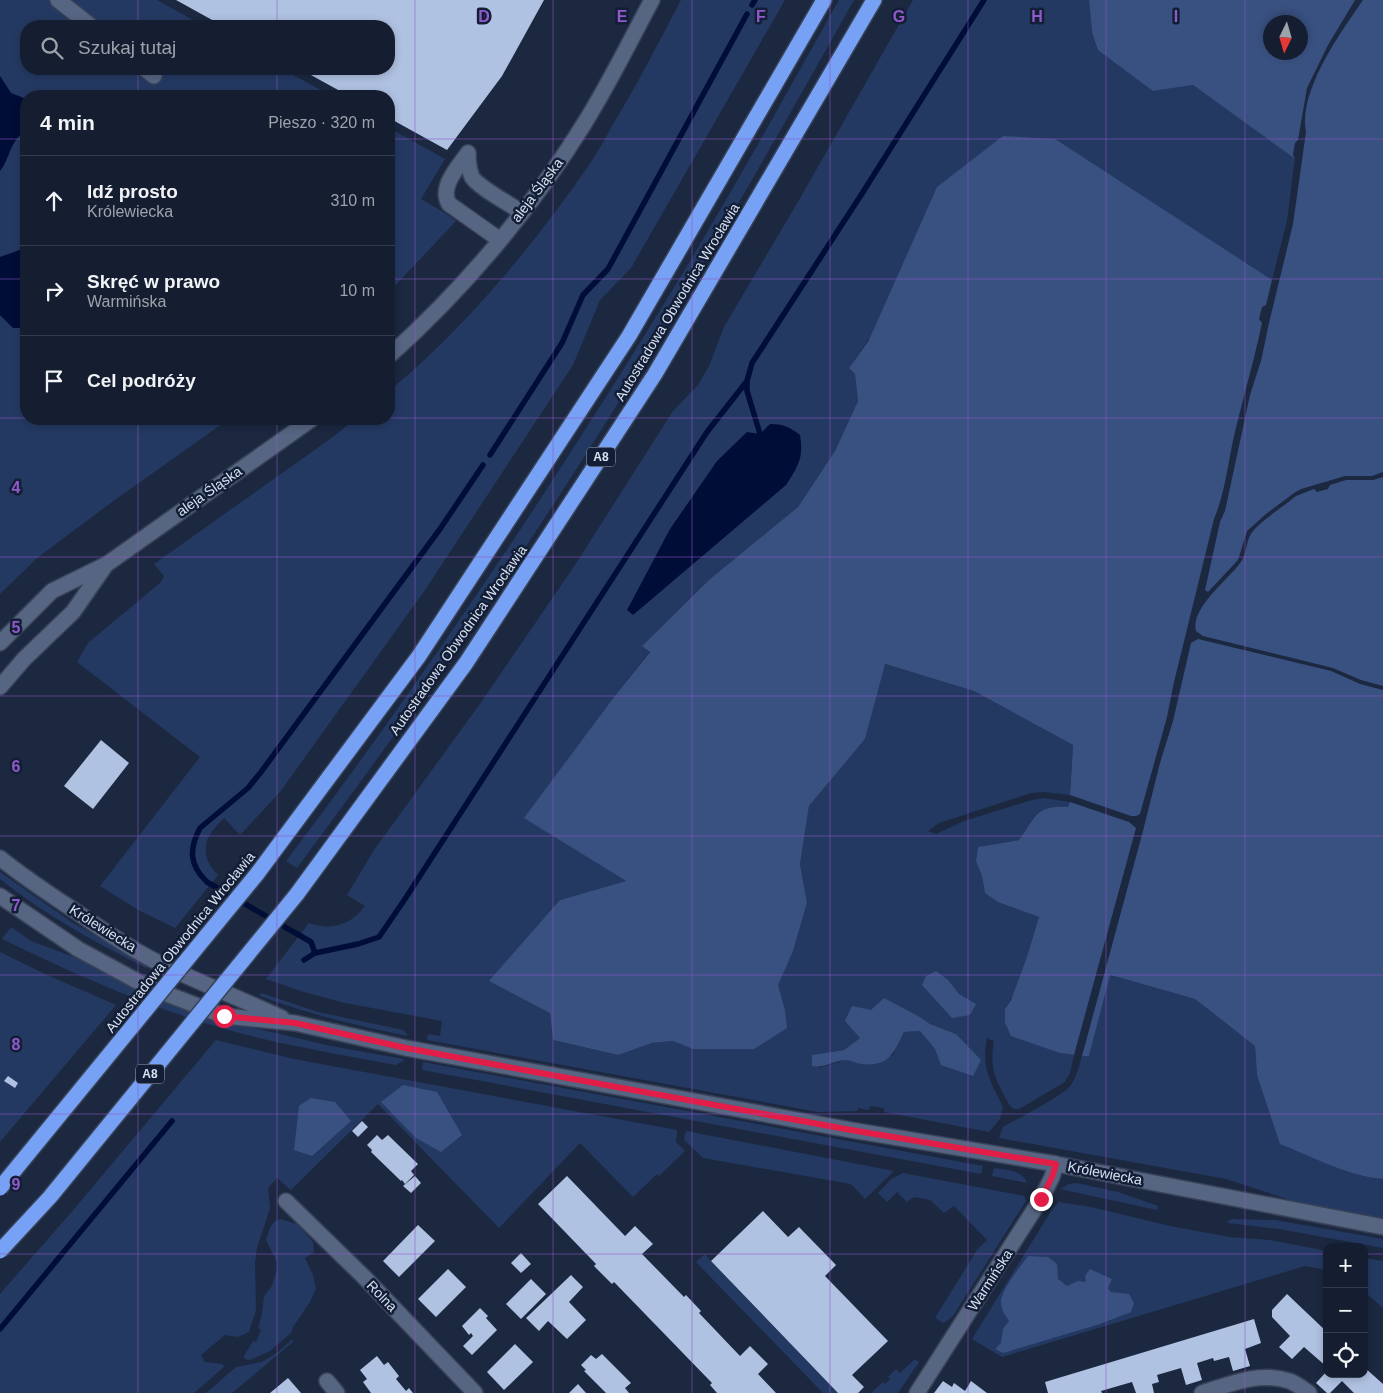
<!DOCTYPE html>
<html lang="pl">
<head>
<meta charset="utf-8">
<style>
  body { margin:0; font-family:Helvetica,sans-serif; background:#1d2738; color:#f1f3f6 }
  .controls { position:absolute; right:15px; bottom:15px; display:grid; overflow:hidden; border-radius:10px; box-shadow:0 2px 8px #0003 }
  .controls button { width:45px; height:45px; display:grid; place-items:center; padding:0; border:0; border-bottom:1px solid #333c4c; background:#141e30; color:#f1f3f6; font:25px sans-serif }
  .compass { position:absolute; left:1263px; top:15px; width:45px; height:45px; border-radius:50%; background:#141e30; box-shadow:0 2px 8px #0003; rotate:185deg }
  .stop { position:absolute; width:15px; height:15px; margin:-11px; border:4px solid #e11d48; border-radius:50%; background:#fff }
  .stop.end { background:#e11d48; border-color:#fff; box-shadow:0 1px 5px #0008 }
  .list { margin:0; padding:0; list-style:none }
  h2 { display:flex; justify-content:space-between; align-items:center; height:65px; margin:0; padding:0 20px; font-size:21px }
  h2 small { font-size:16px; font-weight:400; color:#9da2ab }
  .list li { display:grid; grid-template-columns:32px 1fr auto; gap:15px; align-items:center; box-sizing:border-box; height:90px; padding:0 20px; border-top:1px solid #333c4c }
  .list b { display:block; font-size:19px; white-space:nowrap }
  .list p { margin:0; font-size:16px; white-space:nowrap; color:#9da2ab }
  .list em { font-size:16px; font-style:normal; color:#9da2ab }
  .icon { flex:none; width:28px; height:28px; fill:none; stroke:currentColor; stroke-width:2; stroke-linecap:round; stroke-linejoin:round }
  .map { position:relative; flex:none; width:1383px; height:1393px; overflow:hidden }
  .search { position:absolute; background:#141e30; box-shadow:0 2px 8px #0003; left:20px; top:20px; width:375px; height:55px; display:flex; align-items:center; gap:12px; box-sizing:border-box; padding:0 18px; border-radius:20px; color:#9da2ab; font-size:19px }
  .panel { position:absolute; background:#141e30; box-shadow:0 2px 8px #0003; left:20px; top:90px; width:375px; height:335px; border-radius:20px }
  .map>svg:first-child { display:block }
  .green { fill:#243962; fill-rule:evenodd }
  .forest { fill:#395180; fill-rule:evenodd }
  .water { fill:#000d36 }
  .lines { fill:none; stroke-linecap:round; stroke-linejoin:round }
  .stream { stroke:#000d36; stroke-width:5.5 }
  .building { fill:#b0c2e2 }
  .minor-casing { stroke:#384257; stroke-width:18 }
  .highway-casing { stroke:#384257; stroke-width:18 }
  .minor { stroke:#566582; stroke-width:15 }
  .highway { stroke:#77a1f4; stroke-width:15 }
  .highway-bridge-casing { stroke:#384257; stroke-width:18; stroke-linecap:butt }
  .highway-bridge { stroke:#77a1f4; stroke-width:15 }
  .route { stroke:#e11d48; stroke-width:6 }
  .grid { fill:none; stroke:#9259cc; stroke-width:1; stroke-opacity:0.55 }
  .labels { text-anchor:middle; stroke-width:5; stroke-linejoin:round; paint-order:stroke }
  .shield { fill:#121e36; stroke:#9da6b9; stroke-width:1 }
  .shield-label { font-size:12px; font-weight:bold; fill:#d8e1f1 }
  .street-label { font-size:14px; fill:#d8e1f1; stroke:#121e36 }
  .grid-label { font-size:16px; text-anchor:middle; font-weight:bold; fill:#9259cc; stroke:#121e36; stroke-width:5; stroke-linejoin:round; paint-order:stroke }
</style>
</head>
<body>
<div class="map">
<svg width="1383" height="1393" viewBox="0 0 1383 1393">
  <rect width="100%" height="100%" fill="#1b2840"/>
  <g class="green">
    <polygon points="0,0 157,0 204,26 26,26 26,69 282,69 332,96 26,96 26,99 11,93 0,76"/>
    <path d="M681,0H785L631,268L600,300L573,365L425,590L280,792L240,835L224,818C205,836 197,853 218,875L175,928L140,911L100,886L200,757L77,662L88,643L161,582L164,576L154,564L333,437L355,419H389V391C464,329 534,245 589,165C597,153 605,139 612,126C637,85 659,42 681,0Z"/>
    <path d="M839,0H854C745,195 633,388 508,573C440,673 369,771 297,868L286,861C427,675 556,481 678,281C734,189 786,94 839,0Z"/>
    <path d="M913,0H1089L1092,32L1153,91L1193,85L1295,157L1287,221L1272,280L868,340L849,368L855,374L858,401L835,451L798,507L710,579L643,645L650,651L614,697L525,818L626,881L560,900L522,997L550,1013L553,1040L618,1055L652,1043L674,1041L693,1049L785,1010L777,985L793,951L807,903L800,864L809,806L865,739L884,664L974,691L1073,745L1070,795L1043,792L1031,793L939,823L928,831L936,834L964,821L1032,800L1044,798L1070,802L1069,807C1036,805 1035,816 1019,840L978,847L976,861L982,876L985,893L1039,917C1033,944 1020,986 1005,1009L1060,1053L1074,1055L1070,1073L1065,1082L1019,1109H1014L1010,1106C996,1080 989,1071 994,1041L987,1038C981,1069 990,1080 1003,1107L1000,1119L989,1132L884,1112V1108L870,1106L869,1110L858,1108L857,1111L818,1112L427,1040L428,1034L440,1036L442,1021L345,1003L304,992L266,979L309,923C331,931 351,925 365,906L347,895L374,850L482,701L577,562L673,411L698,385L709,366L724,327L799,200ZM884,999L920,1017L930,1024L956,1034L942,1065L935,1049L920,1031L904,1032L893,1055L861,1064L847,1059L819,1068L812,1055L844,1050L860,1038Z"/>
    <polygon points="389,128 445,159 421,199 445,213 456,221 389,292"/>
    <path d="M26,131V252L20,250L0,257V171C10,159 10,139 26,131Z"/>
    <polygon points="0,315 13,328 26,328 26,419 229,419 112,502 37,558 0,594"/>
    <path d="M0,872L73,923L148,965L146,968C95,942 45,915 0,879Z"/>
    <path d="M11,927L31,941L74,957L127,984L237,1024L331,1046L404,1059L403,1061L396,1065C339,1054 281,1045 225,1029C148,1007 74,974 2,939Z"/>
    <polygon points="0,952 45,974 116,1005 0,1142"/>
    <path d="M1109,975L1195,999L1255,1046L1257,1075L1374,1178L1383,1179V1218L1296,1202L1226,1179L999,1138L1003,1127C1017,1119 1063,1096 1071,1085C1077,1076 1079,1066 1082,1056H1089Z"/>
    <path d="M261,993L318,1012L403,1030L408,1036C357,1026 308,1014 260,996Z"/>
    <polygon points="216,1040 294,1059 677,1130 676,1142 685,1151 659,1176 657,1174 633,1197 580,1143 499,1228 378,1104 291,1190 277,1178 268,1188 270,1208 257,1248 255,1262 256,1310 249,1332 238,1337 225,1335 201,1355 205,1362 222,1364 225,1366 194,1393 0,1393 0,1294 69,1215"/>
    <polygon points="423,1062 983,1166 981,1174 422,1070"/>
    <polygon points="686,1131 894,1171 865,1199 851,1184 703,1158 684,1140"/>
    <path d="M994,1168C1005,1170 1023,1170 1027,1183L992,1176Z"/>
    <polygon points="903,1173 1024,1196 1026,1201 953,1316 944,1323 935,1318 977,1250 987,1240 954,1206 944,1213 930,1200 914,1197 907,1202 897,1192 887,1202 878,1193 891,1179"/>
    <polygon points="1076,1183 1118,1192 1158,1206 1157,1210 1060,1189 1069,1184"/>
    <polygon points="1059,1202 1091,1207 1170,1226 1229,1237 1270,1240 1327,1251 1327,1270 1305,1266 1002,1357 972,1339 1053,1208"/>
    <path d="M280,1219L297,1224L313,1242L314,1252L305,1258L313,1275L316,1289L310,1302L293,1327L291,1333L270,1351L250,1360L245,1359L244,1356L253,1341L256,1342L261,1330L258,1328L262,1314L264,1296L272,1286L277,1269V1262L266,1240C269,1232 270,1221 280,1219Z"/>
    <polygon points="1232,1219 1275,1220 1383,1239 1383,1248 1279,1229 1228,1223 1228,1221"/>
    <polygon points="705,1254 711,1261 838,1393 823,1393 696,1262"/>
    <polygon points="1364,1258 1383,1261 1383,1308 1364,1291"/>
    <polygon points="293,1339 293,1342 232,1393 206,1393 236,1367 262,1362 278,1352"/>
    <polygon points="915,1359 919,1362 898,1393 871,1393 883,1382 885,1384 890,1379 888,1377 896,1369 900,1373"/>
  </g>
  <g class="forest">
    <path d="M1089,0H1355L1328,45L1307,88L1298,140L1295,143L1293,154L1294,158L1193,85L1153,91L1098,50L1092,32ZM1270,22H1300V52H1270Z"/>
    <path d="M1363,0H1383V472L1372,476H1345L1301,489L1294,493L1266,514L1247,531L1238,560L1208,592L1205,590L1220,522L1225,511L1250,395L1261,361L1269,323L1293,224L1306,132C1298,91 1341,32 1363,0Z"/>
    <path d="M1003,136L1055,139L1272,280L1266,305L1262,307L1259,319L1262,323C1254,361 1243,398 1234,436C1228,463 1225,493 1214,519L1174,682L1167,717L1140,814L1136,816H1131L1070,795L1073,745L974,691L885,664L865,739L809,806L800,864L807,903L793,951L778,985L785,1010L787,1028L754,1049H693L673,1041L652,1043L618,1055L553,1040L550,1013L489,981L560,900L626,881L524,818L614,697L650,652L642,646L710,579L798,507L835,451L858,401L855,374L849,368L869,340L937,187Z"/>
    <path d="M1383,477V686L1361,680L1333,668L1203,636L1196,631C1190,608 1229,579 1241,562C1248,552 1245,539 1254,530C1266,517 1283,507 1296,496L1314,489L1317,492L1328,489L1330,485L1346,480H1373Z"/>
    <path d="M1198,639L1331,671L1360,684L1383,690V1179C1348,1176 1313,1157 1280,1144L1257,1075L1255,1046L1195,999L1110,975L1089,1056H1082L1143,831L1160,763L1173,721L1191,643Z"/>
    <path d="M1070,802L1129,822L1136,828L1074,1055L1060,1053L1011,1036L1005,1023V1009L1011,1000L1027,957L1039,917L998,902L985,893L982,876L976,861L978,847L1019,840C1036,816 1036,805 1068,807Z"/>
    <polygon points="936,971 948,980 959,994 976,1004 970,1015 952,1018 922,985 926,976"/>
    <path d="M884,998L920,1017L930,1024L956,1034L981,1060L973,1076L941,1065L935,1049L920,1031L904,1032C894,1053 889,1067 862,1064C857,1064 851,1060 847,1060C834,1060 825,1069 812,1066V1055L844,1050L860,1038L845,1021L852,1006L871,1010Z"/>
    <polygon points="403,1085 437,1092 462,1135 441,1152 416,1138 381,1102"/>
    <polygon points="311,1098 335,1102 351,1121 312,1156 294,1150 299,1106"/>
    <path d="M1028,1256L1048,1257L1057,1264L1058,1279L1067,1286L1078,1281L1086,1282L1085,1276L1090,1269L1112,1279L1108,1288L1111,1292L1129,1294L1134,1303L1131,1312L1100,1324L1003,1353L995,1349L1001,1343L1003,1329L1009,1321C1005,1315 1000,1308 1001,1300C1004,1286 1020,1267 1028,1256Z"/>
  </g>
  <g class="water">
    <path d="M0,76L11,93L26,99V131C10,139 10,159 0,171Z"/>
    <polygon points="20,250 26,252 26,328 13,328 0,315 0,257"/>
    <path d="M770,424C783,424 790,427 800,435C804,458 798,466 786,485L633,615L627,610L670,529L717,461L747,432L760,434Z"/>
  </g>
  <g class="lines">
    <g class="stream">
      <polyline points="752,5 755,0"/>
      <polyline points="747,381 747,391 760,434"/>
      <polyline points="490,455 562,343 583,295 608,269 747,14"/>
      <path d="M315,953L311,942L207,882C189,865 189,849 200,828L248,788L261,772L440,529L483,465"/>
      <polyline points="304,960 315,953 358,944 379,937 405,899 707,432 747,381 752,363 863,192 984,0"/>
      <polyline points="0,1329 172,1121"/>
    </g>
  </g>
  <g class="building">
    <polygon points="176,0 544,0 502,76 447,150 389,118 389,96 349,96 300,69 389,69 389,26 223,26"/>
    <polygon points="101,740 129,763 93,809 64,786"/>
    <polygon points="8,1076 18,1083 15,1088 4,1081"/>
    <polygon points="362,1121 368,1127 358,1137 352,1131"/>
    <polygon points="377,1135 382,1140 388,1135 418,1164 411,1171 414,1175 405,1184 402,1180 401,1181 371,1152 372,1150 367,1145"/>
    <polygon points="415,1176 421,1183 411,1193 403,1186"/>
    <polygon points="567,1176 625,1236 635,1226 653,1244 642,1254 684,1297 686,1295 701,1311 699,1313 740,1356 750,1346 768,1364 758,1374 776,1393 717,1393 710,1385 712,1383 614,1282 612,1284 594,1266 596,1264 538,1204"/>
    <polygon points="763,1211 788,1237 799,1227 836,1265 825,1276 888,1341 852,1375 864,1387 858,1393 838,1393 711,1261"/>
    <polygon points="418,1225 435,1241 399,1277 383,1261"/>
    <polygon points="521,1253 531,1264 521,1273 511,1263"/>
    <polygon points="448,1269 466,1287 436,1317 418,1299"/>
    <polygon points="571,1275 583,1287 569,1302 586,1320 567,1339 548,1321 539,1331 526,1318"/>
    <polygon points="531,1279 546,1294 521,1319 506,1304"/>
    <polygon points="1287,1294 1327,1332 1327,1367 1304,1347 1292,1359 1279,1347 1290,1336 1272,1317 1272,1310"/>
    <polygon points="480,1308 488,1316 486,1318 497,1330 472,1355 463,1346 473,1336 471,1333 469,1335 462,1326"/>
    <polygon points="1254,1319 1261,1343 1245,1349 1250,1366 1233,1371 1229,1357 1214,1361 1213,1358 1197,1363 1202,1380 1186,1385 1181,1368 1157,1375 1159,1382 1152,1384 1154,1393 1136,1393 1132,1382 1101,1391 1102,1393 1048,1393 1045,1382"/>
    <polygon points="515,1344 533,1362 504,1390 487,1372"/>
    <polygon points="602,1354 631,1383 625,1388 629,1393 606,1393 584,1371 586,1370 581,1365 591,1355 596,1359"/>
    <polygon points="377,1356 384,1365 388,1362 399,1376 396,1379 406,1391 409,1388 413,1393 371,1393 363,1382 367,1379 360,1370"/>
    <polygon points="1364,1367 1383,1384 1383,1393 1354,1393 1342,1381 1330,1393 1327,1393 1316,1383 1327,1371 1327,1374 1364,1374"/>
    <polygon points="288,1378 301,1393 270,1393"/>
    <polygon points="943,1381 952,1387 954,1383 965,1391 971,1381 987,1393 934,1393"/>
    <polygon points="578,1384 586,1393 569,1393"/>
  </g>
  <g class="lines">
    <g class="minor-casing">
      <g id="minor">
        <polyline points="58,0 91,26"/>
        <polyline points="145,69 154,76"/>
        <path d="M468,153C458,167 439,187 449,204L500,240"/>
        <path d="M468,153C468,161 469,170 472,177C478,187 510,204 521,212"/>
        <path d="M389,356C463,290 532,208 584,124C609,84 630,41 652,0"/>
        <polyline points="0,643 52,591 107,564 312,419"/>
        <polyline points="0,687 24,659 73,612 105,566"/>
        <path d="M0,858C26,879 54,897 81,915C104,931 128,947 153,960C195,981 239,998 282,1018"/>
        <polyline points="0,896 78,949 146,986 224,1016 295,1023 406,1048 851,1130 1056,1164 1383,1227"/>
        <polyline points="286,1201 364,1277 475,1393"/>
        <polyline points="327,1381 337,1393"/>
        <polyline points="917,1393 1041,1199 1052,1177 1056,1164"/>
        <path d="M1202,1393C1230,1384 1260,1371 1289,1381C1296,1383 1303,1389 1309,1393"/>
      </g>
    </g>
    <g class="highway-casing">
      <g id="highway">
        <polyline points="257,874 419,656 629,336 824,0"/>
        <polyline points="297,894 466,663 655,374 874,0"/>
      </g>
    </g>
    <use href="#minor" class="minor"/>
    <use href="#highway" class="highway"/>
    <g class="highway-bridge-casing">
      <g id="highway-bridge">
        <polyline points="0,1188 257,874"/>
        <polyline points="0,1251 50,1197 297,894"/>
      </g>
    </g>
    <use href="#highway-bridge" class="highway-bridge"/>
  </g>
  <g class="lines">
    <polyline class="route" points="224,1016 295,1023 406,1048 535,1072 851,1130 1056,1164 1052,1177 1041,1199"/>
  </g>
  <path class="grid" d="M138,0V26M277,0V26M415,0V1393M553,0V1393M692,0V1393M830,0V1393M968,0V1393M1106,0V1393M1245,0V1393M138,69V96M277,69V96M0,139H26M389,139H1383M0,279H26M389,279H1383M0,418H26M389,418H1383M138,419V1393M277,419V1393M0,557H1383M0,696H1383M0,836H1383M0,975H1383M0,1114H1383M0,1254H1327M1364,1254H1383"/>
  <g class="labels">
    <g class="shield">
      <rect x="587" y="447.5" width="28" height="19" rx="4"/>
      <rect x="136" y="1064.5" width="28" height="19" rx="4"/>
    </g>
    <g class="shield-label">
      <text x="601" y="461">A8</text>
      <text x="150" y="1078">A8</text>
    </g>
    <g class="street-label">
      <text transform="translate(537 190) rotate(-53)" y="5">aleja Śląska</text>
      <text transform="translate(677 302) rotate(-59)" y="5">Autostradowa Obwodnica Wrocławia</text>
      <text transform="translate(209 491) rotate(-35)" y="5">aleja Śląska</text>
      <text transform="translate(458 640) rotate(-55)" y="5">Autostradowa Obwodnica Wrocławia</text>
      <text transform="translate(103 928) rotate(32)" y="5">Królewiecka</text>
      <text transform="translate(180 942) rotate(-51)" y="5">Autostradowa Obwodnica Wrocławia</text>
      <text transform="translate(1105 1173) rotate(11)" y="5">Królewiecka</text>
      <text transform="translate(990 1280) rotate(-57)" y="5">Warmińska</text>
      <text transform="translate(382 1296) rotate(46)" y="5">Rolna</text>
    </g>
  </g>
  <g class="grid-label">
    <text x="484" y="22">D</text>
    <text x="622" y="22">E</text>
    <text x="761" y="22">F</text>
    <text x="899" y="22">G</text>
    <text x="1037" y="22">H</text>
    <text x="1176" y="22">I</text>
    <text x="16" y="493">4</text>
    <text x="16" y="633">5</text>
    <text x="16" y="772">6</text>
    <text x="16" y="911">7</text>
    <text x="16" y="1050">8</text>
    <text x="16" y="1190">9</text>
  </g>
</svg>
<div class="controls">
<button>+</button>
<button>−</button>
<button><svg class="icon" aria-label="locate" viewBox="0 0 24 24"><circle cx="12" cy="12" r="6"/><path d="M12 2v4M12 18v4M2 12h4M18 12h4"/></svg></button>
</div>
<svg class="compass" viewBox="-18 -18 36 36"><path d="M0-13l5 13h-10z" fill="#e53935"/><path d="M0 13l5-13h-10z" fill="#9da2ab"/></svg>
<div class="stop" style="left:224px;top:1016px"></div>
<div class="stop end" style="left:1041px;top:1199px"></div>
<div class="search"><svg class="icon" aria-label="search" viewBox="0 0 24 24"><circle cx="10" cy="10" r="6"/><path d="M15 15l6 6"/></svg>Szukaj tutaj</div>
<section class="panel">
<h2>4 min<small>Pieszo · 320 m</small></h2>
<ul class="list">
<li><svg class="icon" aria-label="ahead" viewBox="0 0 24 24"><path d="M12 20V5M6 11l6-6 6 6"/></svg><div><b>Idź prosto</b><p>Królewiecka</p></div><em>310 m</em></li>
<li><svg class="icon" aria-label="right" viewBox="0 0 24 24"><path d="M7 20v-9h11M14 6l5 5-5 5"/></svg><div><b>Skręć w prawo</b><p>Warmińska</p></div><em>10 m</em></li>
<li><svg class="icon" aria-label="arrive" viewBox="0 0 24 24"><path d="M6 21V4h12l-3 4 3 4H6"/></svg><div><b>Cel podróży</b></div></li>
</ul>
</section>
</div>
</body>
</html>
